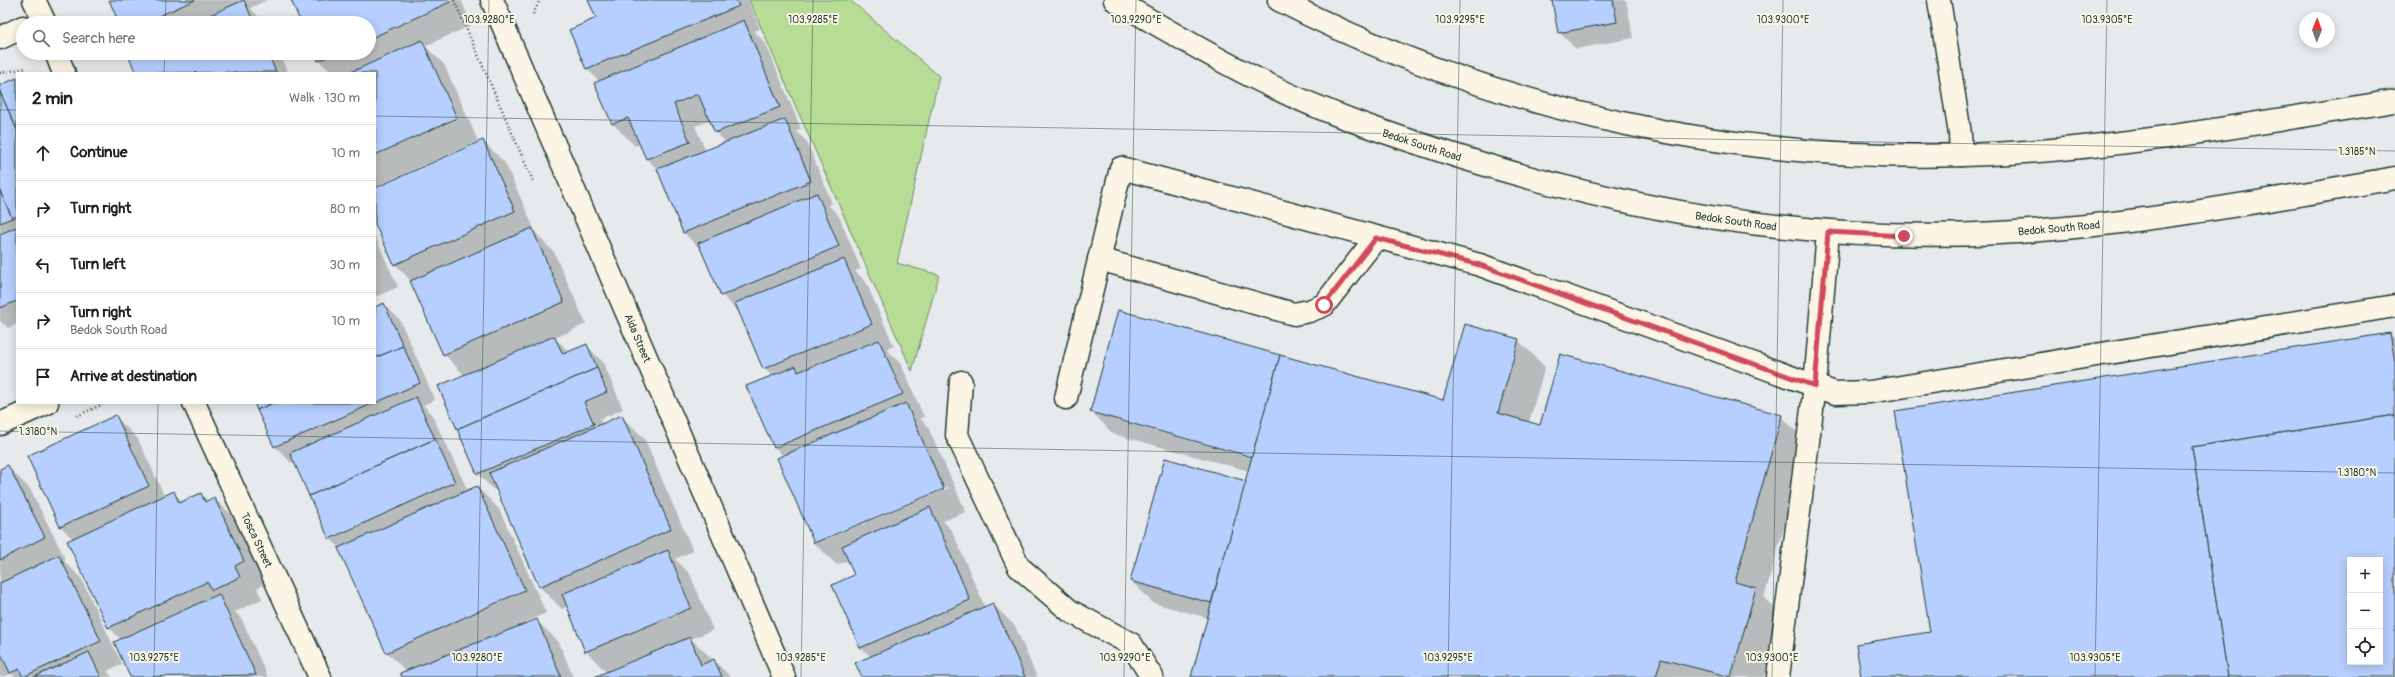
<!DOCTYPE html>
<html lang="en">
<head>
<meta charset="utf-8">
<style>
  body { margin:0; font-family:Pangolin,sans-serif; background:#f6f6f6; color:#202124 }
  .controls { position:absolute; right:12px; bottom:12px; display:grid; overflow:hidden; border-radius:0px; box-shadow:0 2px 10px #0003 }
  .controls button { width:36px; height:36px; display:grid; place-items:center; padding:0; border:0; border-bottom:1px solid #e0e0e0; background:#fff; color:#202124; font:20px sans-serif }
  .compass { position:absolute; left:2299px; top:12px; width:36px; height:36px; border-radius:50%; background:#fff; box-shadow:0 2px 10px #0003; rotate:1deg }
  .stop { position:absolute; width:12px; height:12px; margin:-9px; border:3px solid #d1495b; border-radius:50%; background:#fff }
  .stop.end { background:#d1495b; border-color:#fff; box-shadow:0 1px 4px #0008 }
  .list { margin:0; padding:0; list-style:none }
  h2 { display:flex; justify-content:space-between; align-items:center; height:52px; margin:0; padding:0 16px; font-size:17px }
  h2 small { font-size:13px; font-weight:400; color:#757577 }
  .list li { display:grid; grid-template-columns:26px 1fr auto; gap:12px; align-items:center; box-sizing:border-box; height:56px; padding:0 16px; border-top:1px solid #e0e0e0 }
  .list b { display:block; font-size:15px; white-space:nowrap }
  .list p { margin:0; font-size:13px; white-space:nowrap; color:#757577 }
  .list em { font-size:13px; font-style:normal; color:#757577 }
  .icon { flex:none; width:22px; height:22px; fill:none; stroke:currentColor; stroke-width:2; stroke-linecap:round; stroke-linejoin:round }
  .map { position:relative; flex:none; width:2395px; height:677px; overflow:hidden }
  .search { position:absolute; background:#fff; box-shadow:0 2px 10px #0003; left:16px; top:16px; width:360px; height:44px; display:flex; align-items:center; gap:10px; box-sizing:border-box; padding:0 14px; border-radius:22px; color:#757577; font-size:15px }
  .panel { position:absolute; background:#fff; box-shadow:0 2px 10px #0003; left:16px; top:72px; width:360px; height:332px; border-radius:0px }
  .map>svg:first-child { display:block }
  .green { fill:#b7dc96; stroke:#6b8c65 }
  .shadow { fill:#0003; fill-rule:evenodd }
  .building { fill:#b7cffe; stroke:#1f3d34; fill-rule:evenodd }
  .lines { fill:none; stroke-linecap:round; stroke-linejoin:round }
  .service-casing { stroke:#1f3d34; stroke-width:25 }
  .minor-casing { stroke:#1f3d34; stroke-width:25 }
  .tertiary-casing { stroke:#1f3d34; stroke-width:25 }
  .secondary-casing { stroke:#1f3d34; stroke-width:25 }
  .path { stroke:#1f3d34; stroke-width:2.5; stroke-dasharray:1 3; stroke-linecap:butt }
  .service { stroke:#fcf5e5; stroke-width:22 }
  .minor { stroke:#fcf5e5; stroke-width:22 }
  .tertiary { stroke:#fcf5e5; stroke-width:22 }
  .secondary { stroke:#fcf5e5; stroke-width:22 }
  .route { stroke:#d1495b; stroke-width:5 }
  .ticks { fill:none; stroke:#1f3d34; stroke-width:1; stroke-opacity:0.45 }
  .labels { text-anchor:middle; stroke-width:4; stroke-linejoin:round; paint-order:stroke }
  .street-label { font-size:11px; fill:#1f3d34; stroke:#fcf5e5 }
  .ticks-label { font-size:10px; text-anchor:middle; fill:#1f3d34; stroke:#fcf5e5; stroke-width:4; stroke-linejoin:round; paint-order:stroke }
</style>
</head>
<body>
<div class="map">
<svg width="2395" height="677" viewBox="0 0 2395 677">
  <rect width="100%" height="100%" fill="#e7eaec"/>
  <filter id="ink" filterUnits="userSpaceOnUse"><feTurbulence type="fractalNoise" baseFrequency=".025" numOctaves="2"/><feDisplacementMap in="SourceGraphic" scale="8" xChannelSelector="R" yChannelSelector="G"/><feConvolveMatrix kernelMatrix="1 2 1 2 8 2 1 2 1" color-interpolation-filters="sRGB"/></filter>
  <g filter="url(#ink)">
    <polygon class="green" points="749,0 850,0 939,76 897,263 939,275 912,371"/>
    <g class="shadow">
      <polygon points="110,0 267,0 250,8 265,23 120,23"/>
      <polygon points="292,0 461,0 472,25 425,46 444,64 478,141 375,187 375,73 332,73 319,61 316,53 369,53 369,23 302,23"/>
      <path d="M589,0H748L760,29L754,31L766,44L801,129L796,131L807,142L832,203L828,205L839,216L861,269L855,271L866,282L894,346L886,349L901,364L924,417L920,418L928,427L966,512L943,521L952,531L985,607L993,604L1015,626L1037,677H863L871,657L861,648L856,575L849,560L837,565L814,543L783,456L775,447L772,376L764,368L741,315L722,295L704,253L684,233L659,171L647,159L640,144L635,146L613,124L600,82L586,68L597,19ZM711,120L716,132L726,143L706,151L695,126ZM948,487L949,488L824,540V538Z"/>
      <polygon points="1553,0 1626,0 1633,38 1576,49 1559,32"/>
      <polygon points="128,53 279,53 288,73 137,73"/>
      <polygon points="17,79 17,324 8,328 0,321 0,86"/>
      <polygon points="483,141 505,163 536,233 554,252 586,324 555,338 569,352 586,345 603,362 623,409 600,419 603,424 621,416 644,438 693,551 675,559 690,574 713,630 691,639 731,677 597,677 607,673 586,651 568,606 562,609 540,587 497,489 494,490 478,474 465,376 444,354 412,282 395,264 375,221 375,189"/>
      <polygon points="375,236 398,287 375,297"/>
      <polygon points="384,304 400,320 435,400 423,405 432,415 468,491 477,487 499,509 546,613 519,625 520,627 536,620 559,642 573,677 403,677 407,672 387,652 340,548 330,539 295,461 291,463 275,446 256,403 375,403 375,308"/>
      <path d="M2390,334L2395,339V677H1862ZM2350,560H2380V662H2350Z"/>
      <path d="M1518,340L1545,367L1529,422L1541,426L1781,416L1808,443L1764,598L1782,615L1764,677H1192L1208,618L1153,603L1131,581L1246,482L1249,471L1113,434L1091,411L1444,402ZM1116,418L1257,457L1256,459L1116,420Z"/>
      <polygon points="115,416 138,439 165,497 174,493 183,502 201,494 208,501 214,498 237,520 266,584 257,588 262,599 235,612 241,618 268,677 132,677 116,643 121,640 109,627 73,539 61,527 28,457"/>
      <polygon points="8,467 30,489 66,560 64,561 81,578 122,664 107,671 112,677 15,677 12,674 0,677 0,471"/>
    </g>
    <g class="building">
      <polygon points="109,0 195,0 143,23 119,23"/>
      <polygon points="244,0 254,23 192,23"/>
      <polygon points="291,0 449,0 450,2 369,39 369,23 301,23"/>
      <polygon points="588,0 736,0 739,6 586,69 569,30 596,18"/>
      <polygon points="1552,0 1613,0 1617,22 1558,33"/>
      <polygon points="744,20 780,107 715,133 698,94 674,104 690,142 646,159 628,118 612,124 594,83"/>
      <polygon points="422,40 457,118 375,155 375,73 349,73"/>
      <polygon points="127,53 268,53 276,72 136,73"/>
      <polygon points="315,53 337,53 318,61"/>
      <polygon points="17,78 17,130 0,92 0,85"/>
      <polygon points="0,92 17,130 17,216 12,218 0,191"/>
      <polygon points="785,119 811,181 683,233 657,169"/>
      <polygon points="483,140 515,211 394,265 375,224 375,188"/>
      <polygon points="0,191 12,218 0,223"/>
      <polygon points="817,193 839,246 721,296 698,243"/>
      <polygon points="17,227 17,301 0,308 0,234"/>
      <polygon points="532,228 564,302 443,355 410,281"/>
      <polygon points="844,259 872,324 763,369 735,303"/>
      <polygon points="384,303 403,346 375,358 375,307"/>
      <polygon points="1118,310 1280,355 1252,457 1090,412"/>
      <polygon points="1465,324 1519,339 1498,413 1540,425 1560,354 1782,415 1735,582 1756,588 1731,677 1661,659 1656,677 1191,677 1280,355 1443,400"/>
      <polygon points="2390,333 2395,362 2395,415 2192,447 2228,677 1861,677 1856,644 1930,632 1895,411"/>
      <polygon points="554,336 563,354 587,344 597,368 457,429 438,386"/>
      <polygon points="879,340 903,394 774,448 746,386 796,366 798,372"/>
      <polygon points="403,346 420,383 375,403 375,358"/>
      <polygon points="597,368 607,392 584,402 594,424 477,474 457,429"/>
      <polygon points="416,397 435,439 309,496 290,453"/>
      <polygon points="254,403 273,403 257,410"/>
      <polygon points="273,403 374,403 274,447 257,410"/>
      <polygon points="906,403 944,489 814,543 777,458"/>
      <polygon points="116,415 149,486 60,527 27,456"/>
      <polygon points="622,415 671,529 539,587 489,473"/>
      <path d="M2395,415V677H2228L2192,447ZM2350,560H2380V662H2350Z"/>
      <polygon points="435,439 455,482 329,539 309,496"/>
      <polygon points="1165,458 1246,481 1211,603 1130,581"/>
      <polygon points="8,465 45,537 0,560 0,469"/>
      <polygon points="477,486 525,590 386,653 338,548"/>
      <polygon points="174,491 179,503 201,493 205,502 214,497 244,561 235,566 240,577 212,590 207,582 108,628 67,541"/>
      <polygon points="930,507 970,600 860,648 832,585 854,575 842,546"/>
      <polygon points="668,550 691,608 585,652 562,594"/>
      <polygon points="59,555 101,641 23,677 19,669 10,673 0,652 0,583"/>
      <polygon points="219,594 256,675 130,677 114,642"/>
      <polygon points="993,603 1025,677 862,677 855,663"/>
      <polygon points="537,619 561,677 402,677 400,673"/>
      <polygon points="690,637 701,665 714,659 722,677 594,677"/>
      <polygon points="89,652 101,677 34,677"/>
    </g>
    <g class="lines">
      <g class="service-casing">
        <g id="service">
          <polyline points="1939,0 1960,134 1961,155"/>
          <polyline points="1099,259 1294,314 1309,311 1324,305 1376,238"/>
          <polyline points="961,382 957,435 1019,567 1070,611 1131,644 1152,677"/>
          <polyline points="1066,398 1121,168 1480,265 1835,393 1870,392 2395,306"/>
          <polyline points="1778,677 1815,386 1828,232"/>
        </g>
      </g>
      <g class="minor-casing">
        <g id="minor">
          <polyline points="34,0 45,23"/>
          <polyline points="0,38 23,27"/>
          <polyline points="56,53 64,73"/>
          <polyline points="194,403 320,677"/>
          <polyline points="0,424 47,403"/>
        </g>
      </g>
      <g class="tertiary-casing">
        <polyline id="tertiary" points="492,0 784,677"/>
      </g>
      <g class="secondary-casing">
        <g id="secondary">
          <path d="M1115,0C1165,29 1215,59 1267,84C1329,115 1395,136 1460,157C1636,213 1814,243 1999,233C2132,226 2264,201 2395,178"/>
          <path d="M1279,0C1496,112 1746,166 1990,154C2126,148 2261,122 2395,101"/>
        </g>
      </g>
      <g class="path">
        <polyline points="454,0 533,181"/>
        <polyline points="533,14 540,0"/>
        <polyline points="0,73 27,68"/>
        <polyline points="77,416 105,403"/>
      </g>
      <use href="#service" class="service"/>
      <use href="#minor" class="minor"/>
      <use href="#tertiary" class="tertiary"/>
      <use href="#secondary" class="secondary"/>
    </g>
  </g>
  <g class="lines" filter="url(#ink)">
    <polyline class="route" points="1324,305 1376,238 1480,265 1815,386 1828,232 1904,236"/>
  </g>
  <path class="ticks" d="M165,23L166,0M164,73L165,53M0,110H17M375,116L2395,151M0,431L2395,473M154,677L158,403M477,677L489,0M801,677L813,0M1124,677L1136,0M1448,677L1460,0M1772,677L1783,0M2095,677L2107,0"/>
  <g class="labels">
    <g class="street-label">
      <text transform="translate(1422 145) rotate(18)" y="4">Bedok South Road</text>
      <text transform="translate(1736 221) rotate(8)" y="4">Bedok South Road</text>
      <text transform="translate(2059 228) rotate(-5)" y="4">Bedok South Road</text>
      <text transform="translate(638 338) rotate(67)" y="4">Aida Street</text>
      <text transform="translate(257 540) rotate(65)" y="4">Tosca Street</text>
    </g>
  </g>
  <g class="ticks-label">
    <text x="489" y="23">103.9280°E</text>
    <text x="813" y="23">103.9285°E</text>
    <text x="1136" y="23">103.9290°E</text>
    <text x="1460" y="23">103.9295°E</text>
    <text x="1783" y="23">103.9300°E</text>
    <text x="2107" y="23">103.9305°E</text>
    <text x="2357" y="155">1.3185°N</text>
    <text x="38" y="435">1.3180°N</text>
    <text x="2357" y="476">1.3180°N</text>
    <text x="154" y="661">103.9275°E</text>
    <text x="477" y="661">103.9280°E</text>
    <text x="801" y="661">103.9285°E</text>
    <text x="1125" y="661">103.9290°E</text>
    <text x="1448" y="661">103.9295°E</text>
    <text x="1772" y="661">103.9300°E</text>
    <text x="2095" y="661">103.9305°E</text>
  </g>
</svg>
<div class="controls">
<button>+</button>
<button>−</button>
<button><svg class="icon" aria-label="locate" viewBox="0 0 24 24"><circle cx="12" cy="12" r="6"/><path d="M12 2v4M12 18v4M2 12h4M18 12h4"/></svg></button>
</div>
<svg class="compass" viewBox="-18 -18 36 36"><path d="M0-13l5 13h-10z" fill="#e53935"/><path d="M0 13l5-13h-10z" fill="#757577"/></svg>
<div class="stop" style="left:1324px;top:305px"></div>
<div class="stop end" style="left:1904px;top:236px"></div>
<div class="search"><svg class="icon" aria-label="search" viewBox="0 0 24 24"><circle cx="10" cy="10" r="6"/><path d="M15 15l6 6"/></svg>Search here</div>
<section class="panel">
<h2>2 min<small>Walk · 130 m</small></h2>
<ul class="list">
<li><svg class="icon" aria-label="ahead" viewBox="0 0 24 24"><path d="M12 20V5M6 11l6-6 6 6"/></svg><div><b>Continue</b></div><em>10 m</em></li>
<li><svg class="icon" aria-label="right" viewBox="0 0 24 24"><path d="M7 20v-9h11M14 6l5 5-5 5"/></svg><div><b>Turn right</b></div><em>80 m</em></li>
<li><svg class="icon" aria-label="left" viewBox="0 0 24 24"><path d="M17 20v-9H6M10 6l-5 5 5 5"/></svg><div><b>Turn left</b></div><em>30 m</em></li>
<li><svg class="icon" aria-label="right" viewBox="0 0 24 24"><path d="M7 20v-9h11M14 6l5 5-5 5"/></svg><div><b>Turn right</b><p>Bedok South Road</p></div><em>10 m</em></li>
<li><svg class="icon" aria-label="arrive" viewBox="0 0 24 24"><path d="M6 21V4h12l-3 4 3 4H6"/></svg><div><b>Arrive at destination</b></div></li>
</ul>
</section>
</div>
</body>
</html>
